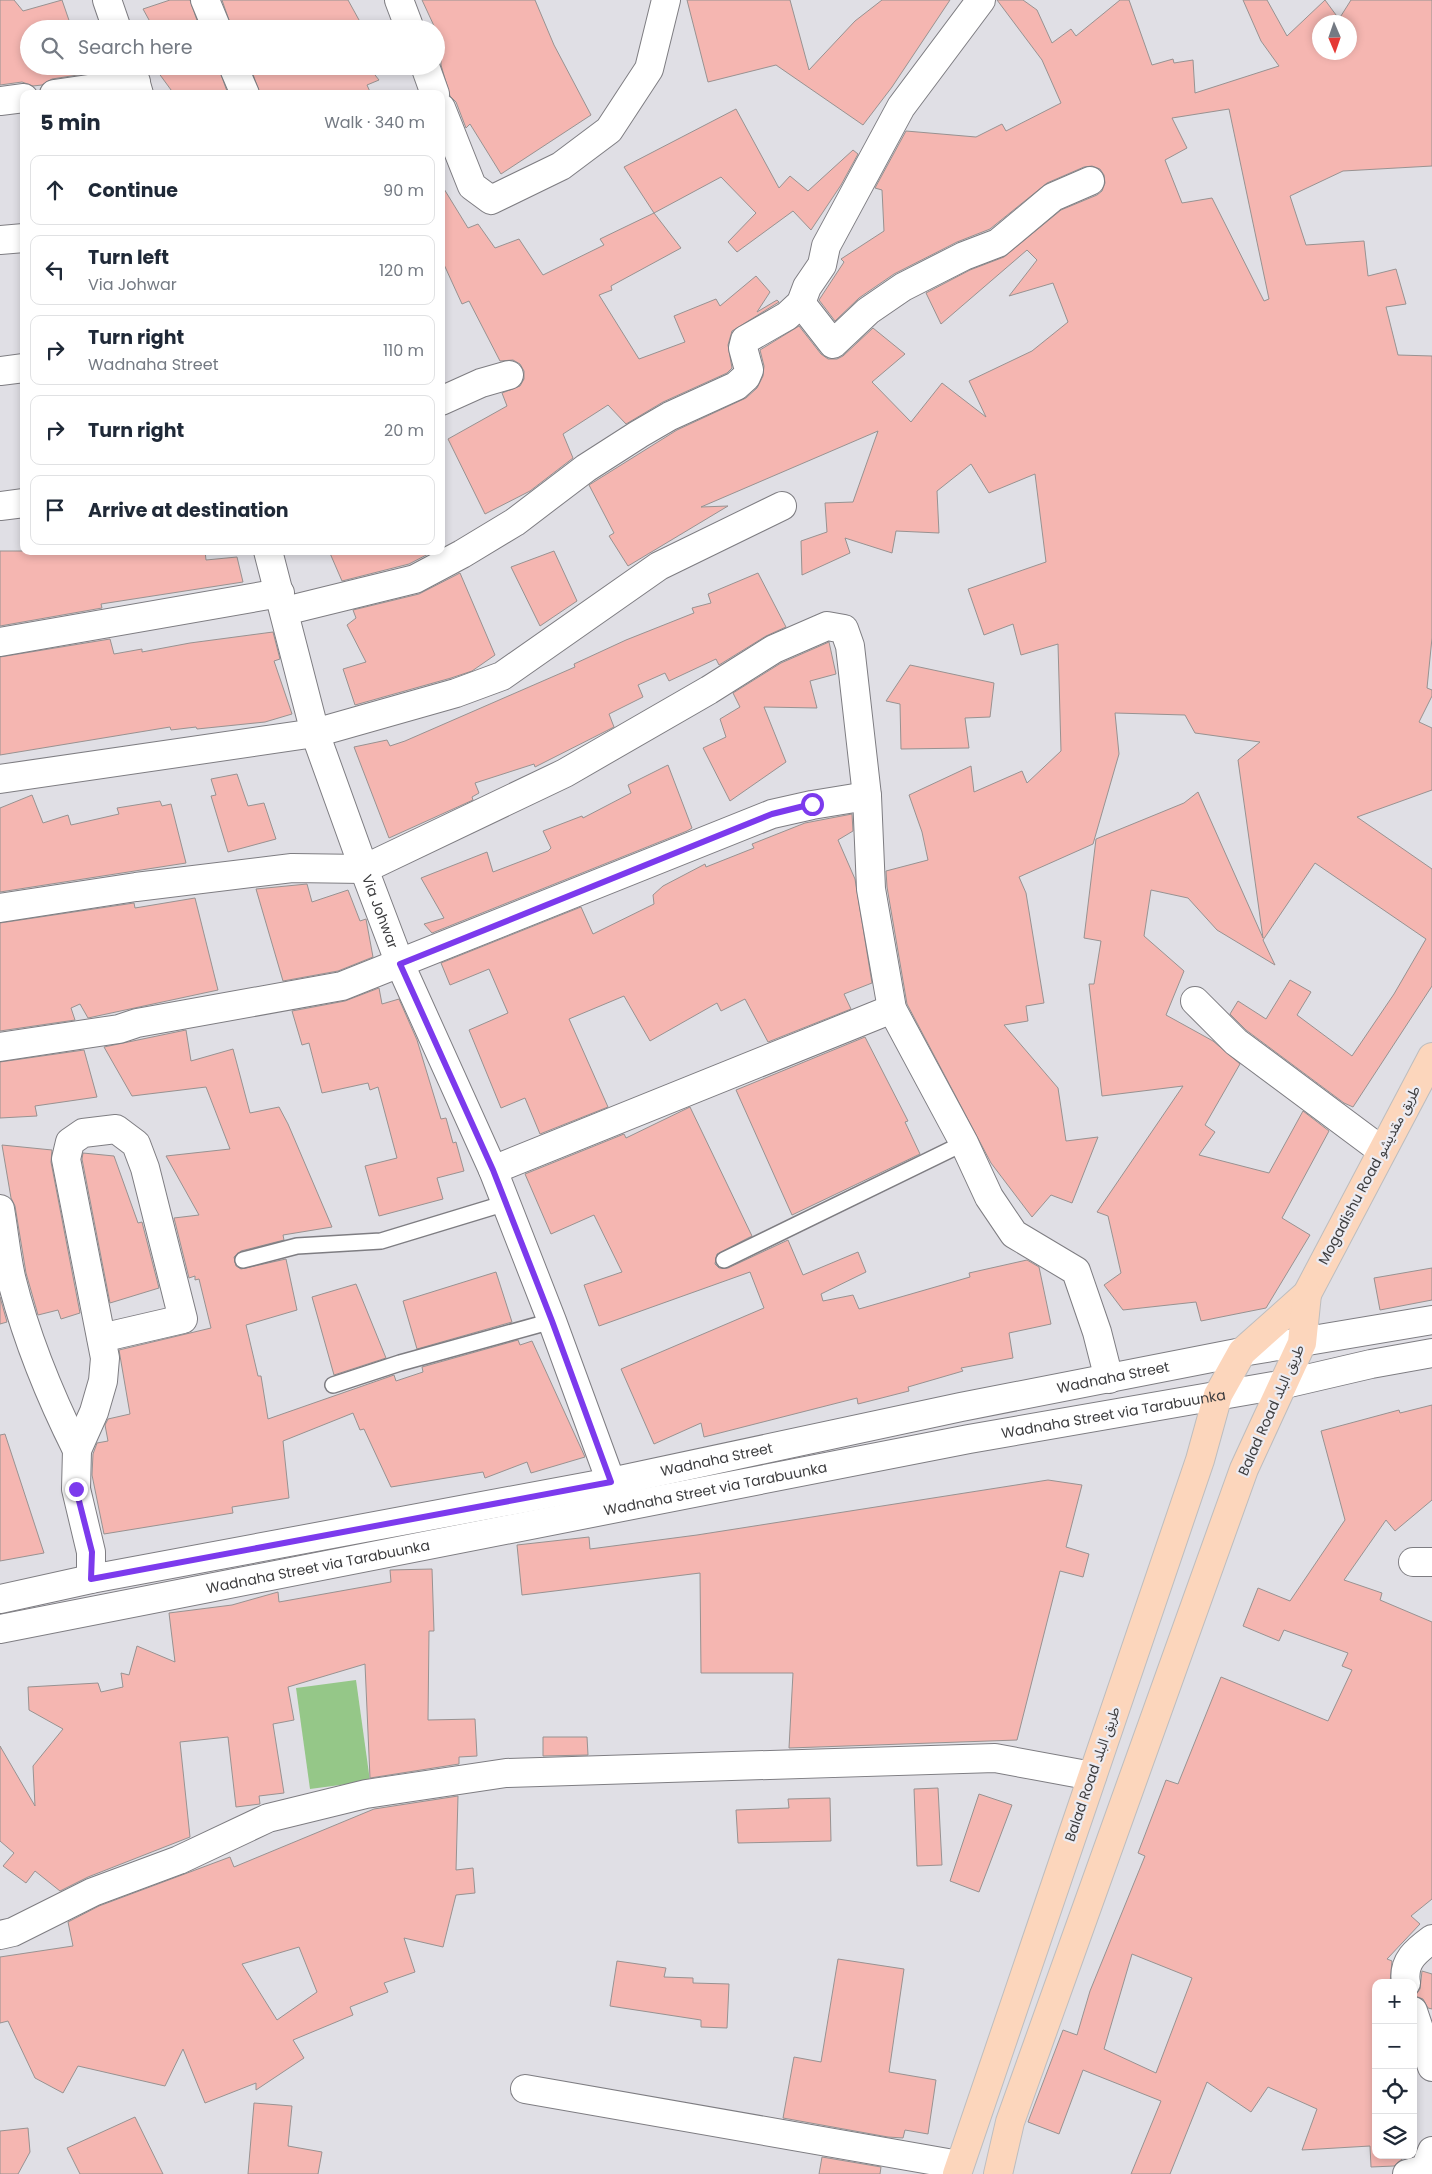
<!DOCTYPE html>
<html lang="en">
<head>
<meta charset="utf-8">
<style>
  body { margin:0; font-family:Poppins,"Noto Sans Arabic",sans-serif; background:#f2f2f3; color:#1f2937 }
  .controls { position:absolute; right:15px; bottom:15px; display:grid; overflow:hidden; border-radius:10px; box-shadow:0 2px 8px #0003 }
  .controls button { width:45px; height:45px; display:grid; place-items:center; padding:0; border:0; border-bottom:1px solid #e0e1e3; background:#fff; color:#1f2937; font:25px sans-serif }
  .compass { position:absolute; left:1312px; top:15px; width:45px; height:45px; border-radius:50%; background:#fff; box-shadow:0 2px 8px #0003; rotate:178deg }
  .stop { position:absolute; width:15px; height:15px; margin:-11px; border:4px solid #7c3aed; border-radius:50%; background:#fff }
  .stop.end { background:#7c3aed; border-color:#fff; box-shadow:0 1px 5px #0008 }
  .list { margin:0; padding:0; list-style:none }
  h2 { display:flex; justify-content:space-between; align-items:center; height:65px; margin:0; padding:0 20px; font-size:21px }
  h2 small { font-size:16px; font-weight:400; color:#747a83 }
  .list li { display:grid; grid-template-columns:32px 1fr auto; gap:15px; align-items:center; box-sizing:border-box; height:70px; margin:0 10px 10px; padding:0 10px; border:1px solid #e0e1e3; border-radius:10px }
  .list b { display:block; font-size:19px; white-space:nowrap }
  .list p { margin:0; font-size:16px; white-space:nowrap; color:#747a83 }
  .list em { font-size:16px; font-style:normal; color:#747a83 }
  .icon { flex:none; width:28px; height:28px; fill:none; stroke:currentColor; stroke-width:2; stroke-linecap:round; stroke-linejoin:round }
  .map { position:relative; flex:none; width:1432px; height:2174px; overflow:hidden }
  .search { position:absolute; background:#fff; box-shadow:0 2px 8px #0003; left:20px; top:20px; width:425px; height:55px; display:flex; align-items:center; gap:12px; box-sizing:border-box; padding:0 18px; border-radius:28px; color:#747a83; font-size:19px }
  .panel { position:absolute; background:#fff; box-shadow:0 2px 8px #0003; left:20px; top:90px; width:425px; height:465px; border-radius:10px }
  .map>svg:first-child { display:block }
  .green { fill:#95c788 }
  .building { fill:#f5b6b1; stroke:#989291; fill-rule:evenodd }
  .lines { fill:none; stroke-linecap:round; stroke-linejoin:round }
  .service-casing { stroke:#7e7d82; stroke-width:18 }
  .minor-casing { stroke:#7e7d82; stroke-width:30 }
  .tertiary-casing { stroke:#7e7d82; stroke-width:30 }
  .secondary-casing { stroke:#7e7d82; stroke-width:30 }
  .trunk-casing { stroke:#bdbdbe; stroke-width:30 }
  .service { stroke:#fff; stroke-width:15 }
  .minor { stroke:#fff; stroke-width:28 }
  .tertiary { stroke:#fff; stroke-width:28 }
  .secondary { stroke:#fff; stroke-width:28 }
  .trunk { stroke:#fcd6bc; stroke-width:28 }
  .route { stroke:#7c3aed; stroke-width:6 }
  .labels { text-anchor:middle; stroke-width:4.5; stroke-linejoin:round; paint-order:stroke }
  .street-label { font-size:14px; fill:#3d3d3f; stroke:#edecf2 }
</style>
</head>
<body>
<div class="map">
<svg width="1432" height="2174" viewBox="0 0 1432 2174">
  <rect width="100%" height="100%" fill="#e0dfe5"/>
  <polygon class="green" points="356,1680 370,1781 310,1789 296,1688"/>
  <g class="building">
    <polygon points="0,0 14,0 23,11 62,0 72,29 29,29 29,66 87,66 90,73 52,79 42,85 33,86 22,82 0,85"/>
    <polygon points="170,0 190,0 200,29 154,29 143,9"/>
    <polygon points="222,0 348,0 364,29 232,29"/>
    <polygon points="422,0 535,0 554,45 591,115 501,174 470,124 466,128 456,102 450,96 441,65 441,41"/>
    <polygon points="687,0 790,0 809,70 855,21 882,0 950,0 892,87 863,125 776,65 708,82"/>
    <path d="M997,0H1023L1037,10L1052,43L1071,29L1076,36L1120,0H1129L1152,65L1173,59L1174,63L1193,60L1195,93L1279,66L1261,41L1243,0H1267L1287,36L1325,0L1339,19L1351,0H1432V166L1343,171L1290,196L1306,245L1364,241L1368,276L1396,269L1406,304L1386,307L1398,355L1432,356V638L1427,688L1432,690V696L1419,722L1432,728V790L1357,817L1432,869V986L1353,1107L1344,1103L1246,1030L1230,1014L1238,1001L1266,1019L1290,980L1311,992L1297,1015L1352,1056L1394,994L1426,939L1315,863L1263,940L1275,965L1217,930L1188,898L1151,890L1144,936L1184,971L1166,1015L1213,1041L1240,1064L1205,1125L1215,1132L1199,1155L1269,1173L1303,1111L1329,1131L1282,1218L1310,1235L1266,1308L1201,1321L1196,1302L1123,1310L1104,1285L1121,1273L1108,1216L1097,1212L1183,1086L1102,1096L1089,984H1094L1101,941L1084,938L1096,839L1184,803L1198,792L1263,938L1238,760L1260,742L1195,733L1185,715L1115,713L1119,754L1093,844L1019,877L1026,893L1044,1003L1026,1006L1028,1021L1004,1025L1058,1088L1066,1141L1098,1137L1072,1203L1051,1195L1032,1217L991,1163L907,1004L887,887L886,871L928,860L922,832L909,795L971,766L974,792L1022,771L1027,783L1061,751L1058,644L1021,655L1013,624L984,635L968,589L1046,562L1035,474L989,493L971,464L937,491L939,533L896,531L892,553L845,538L850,553L802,575L801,541L827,532L825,503L853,502L878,431L701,507L728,506L628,566L609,536L614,533L589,485L677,430L746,398L757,388L763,376L764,366L760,350L799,326L821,354L828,359H837L843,356L873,328L905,354L872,382L911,422L942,383L986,417L969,381L1032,351L1068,322L1053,283L1009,296L1037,260L1027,250L941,324L926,293L970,270L1004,257L1061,210L1097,195L1102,191L1105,183L1104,175L1100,169L1092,166L1084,167L1047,183L990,229L957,242L894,274L859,298L835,321L819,300L844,262L841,259L884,231L882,190L875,188L906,131L976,137L1002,124L1006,131L1061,103L1042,60ZM1320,22H1350V52H1320ZM1229,109L1269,299L1264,301L1212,198L1182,203L1165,160L1187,148L1172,118Z"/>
    <polygon points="161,66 218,66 228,94 174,94 155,68"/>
    <polygon points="250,66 368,66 379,80 367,85 371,94 260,94"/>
    <polygon points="736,109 779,188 790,176 808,191 853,150 858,154 841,185 811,230 793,211 737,252 728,242 756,213 721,177 654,213 624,167"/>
    <polygon points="441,184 468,228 478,224 495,248 519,239 543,275 604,245 600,239 654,213 681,248 611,286 612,290 599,295 639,359 685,342 674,316 716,299 720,306 756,276 770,292 757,312 777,300 779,302 732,331 728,345 732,368 727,373 663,402 626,424 608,405 563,434 573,458 530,491 485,514 448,439 507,406 502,393 520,386 524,379 524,371 520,364 513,360 500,361 469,301 462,304 441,258"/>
    <polygon points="0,551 205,551 206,560 237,557 243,582 101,604 102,608 0,626"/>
    <polygon points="329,551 434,551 409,564 342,581"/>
    <polygon points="554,551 577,601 540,626 511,567"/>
    <polygon points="460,573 495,655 472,671 451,678 355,705 343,669 366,662 347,625 356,618 353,610 419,594"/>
    <polygon points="758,573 786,627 766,636 719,665 716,659 669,681 665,673 638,685 643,697 609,714 614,727 535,767 534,764 475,783 479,793 472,797 473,800 389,838 354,747 387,740 390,746 405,741 575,667 574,664 626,640 694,613 692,608 711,603 708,594"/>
    <polygon points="273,632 280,659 274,661 292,714 265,722 197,729 196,727 171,730 170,727 0,755 0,657 110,639 114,654 142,649 142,652 190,643"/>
    <polygon points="829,642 836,674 810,681 817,708 764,707 786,762 730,801 703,748 726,737 720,719 740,707 733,693 781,663"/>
    <polygon points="910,665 994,683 990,717 965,718 969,748 901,749 900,704 886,701"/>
    <polygon points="668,765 692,828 687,831 432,933 424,924 444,918 421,878 487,852 493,872 548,851 551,848 543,831 582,816 583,818 631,793 628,785"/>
    <polygon points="237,774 248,806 264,803 276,839 228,852 211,796 216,795 211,779"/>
    <polygon points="32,795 43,823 68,815 71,825 119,814 117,808 160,801 162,806 171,804 186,863 0,892 0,808"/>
    <polygon points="852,814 853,831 838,840 855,879 872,983 844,994 851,1009 768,1042 745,999 721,1011 717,1003 650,1041 624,996 569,1019 608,1107 540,1134 525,1098 501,1108 469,1030 508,1013 489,969 450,985 441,963 581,907 593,934 654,904 653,895 663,886 705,864 706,867 754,848 752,844 805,823"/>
    <polygon points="307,884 312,902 348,890 360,921 366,919 373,957 338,971 283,981 256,889"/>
    <polygon points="195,898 218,990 88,1018 80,1004 71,1008 75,1020 0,1031 0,923 134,903 135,908"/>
    <polygon points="379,988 382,1004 399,999 417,1040 441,1119 446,1118 453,1143 456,1142 464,1171 437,1178 443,1199 379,1216 365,1166 397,1158 378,1087 370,1090 368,1083 322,1093 309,1043 302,1045 292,1011 345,1001"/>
    <polygon points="186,1030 191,1061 233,1049 250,1113 279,1107 288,1124 332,1227 283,1235 284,1240 241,1251 234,1257 236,1266 241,1269 286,1259 297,1310 246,1325 258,1376 261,1376 268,1419 394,1375 396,1381 423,1372 422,1367 518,1340 520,1345 532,1341 585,1457 531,1473 527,1462 485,1478 483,1472 391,1487 364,1429 360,1430 353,1413 283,1441 289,1498 232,1507 233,1513 104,1534 92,1475 93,1454 97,1443 108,1441 105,1425 108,1419 130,1414 119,1350 211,1328 199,1279 195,1280 195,1276 189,1278 174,1218 199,1215 166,1156 230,1149 206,1087 132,1096 104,1047"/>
    <polygon points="865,1037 908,1121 905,1122 920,1154 792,1215 736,1090"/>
    <polygon points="84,1050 97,1097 35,1106 37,1116 0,1118 0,1062"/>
    <polygon points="690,1107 752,1236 717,1254 715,1264 719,1268 728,1268 788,1240 803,1275 858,1252 866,1272 821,1294 823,1301 853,1295 859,1309 970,1277 969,1273 1027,1260 1039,1267 1051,1324 1009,1333 1013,1358 961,1368 963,1371 908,1387 909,1391 858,1404 857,1398 704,1437 701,1423 654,1444 621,1369 764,1308 750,1272 599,1326 584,1285 622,1272 594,1215 551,1234 525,1174 624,1134 626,1138"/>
    <polygon points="2,1145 52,1150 51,1162 80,1313 61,1319 58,1310 38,1315 26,1273 15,1206 11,1198"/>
    <polygon points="83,1153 114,1156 138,1223 142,1222 159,1288 110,1303 82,1159"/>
    <polygon points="1432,1268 1432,1300 1380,1310 1374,1278"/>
    <polygon points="496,1272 512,1322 417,1349 403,1301"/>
    <polygon points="356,1284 386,1358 334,1375 312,1297"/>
    <polygon points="0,1297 7,1322 0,1324"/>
    <path d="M1432,1405V1500L1395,1531L1386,1520L1344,1580L1382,1593L1380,1600L1432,1622V1899L1411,1916L1420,1924L1387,1959L1392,1961L1390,1983H1376V2155H1413V2124L1415,2151L1413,2156L1402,2159L1394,2166L1371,2167L1370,2146L1302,2150L1317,2109L1268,2087L1251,2112L1207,2082L1170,2174H1131L1161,2101L1083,2070L1059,2134L1028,2122L1063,2030L1077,2035L1090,1991L1145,1856L1138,1853L1166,1780L1178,1784L1221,1677L1328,1721L1352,1670L1342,1666L1348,1653L1284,1630L1279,1641L1243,1626L1258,1588L1290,1601L1345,1520L1321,1431L1399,1410L1400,1413ZM1132,1954L1192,1978L1156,2073L1104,2049Z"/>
    <polygon points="5,1434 44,1553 0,1561 0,1435"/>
    <polygon points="1048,1480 1082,1485 1066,1547 1089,1554 1083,1577 1060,1571 1017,1740 789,1748 793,1673 701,1673 700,1573 522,1595 517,1545 589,1537 590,1549 697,1535"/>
    <polygon points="432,1569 434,1631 429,1631 428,1720 475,1719 477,1756 459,1757 459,1764 370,1778 365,1664 288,1687 294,1720 273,1724 284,1793 259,1796 260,1804 236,1807 228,1737 180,1742 190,1837 88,1877 60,1891 35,1871 26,1883 3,1866 14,1853 0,1841 0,1746 35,1806 33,1766 63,1729 29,1710 28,1687 98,1683 101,1692 123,1687 121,1673 129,1675 137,1646 175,1662 169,1613 232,1605 278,1592 279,1602 391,1582 390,1570"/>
    <polygon points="543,1737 587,1737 588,1755 543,1756"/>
    <polygon points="938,1788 942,1865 917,1866 914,1789"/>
    <polygon points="979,1794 1012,1805 979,1892 950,1881"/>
    <path d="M458,1796L456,1870L473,1868L475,1893L456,1895L443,1947L404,1938L415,1972L384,1983L388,1992L350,2007L353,2015L293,2040L304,2058L256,2090V2083L205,2103L183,2049L165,2086L78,2066L63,2093L35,2078L8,2021L0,2023V1957L73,1946L68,1922L99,1906L230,1857L234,1867L374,1809ZM299,1947L317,1992L277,2020L242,1964Z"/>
    <polygon points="830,1798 831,1841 738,1843 736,1810 789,1808 788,1799"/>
    <polygon points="838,1959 904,1969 889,2072 936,2080 928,2134 905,2130 903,2138 888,2137 783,2118 794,2057 821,2062"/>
    <polygon points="617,1961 666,1968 664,1977 693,1978 693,1983 729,1984 727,2028 701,2027 701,2020 610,2006"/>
    <polygon points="1422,1971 1432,1974 1432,2009 1428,2008 1423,1999 1415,1996 1420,1989"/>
    <polygon points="254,2103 292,2106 288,2146 322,2152 318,2174 248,2174"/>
    <polygon points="135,2117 163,2174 80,2174 67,2148"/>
    <polygon points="28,2128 30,2152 18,2174 0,2174 0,2131"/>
    <polygon points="822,2157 881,2167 880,2174 819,2174"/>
  </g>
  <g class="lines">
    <g class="service-casing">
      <g id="service">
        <polyline points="243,1260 297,1246 381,1241 506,1203"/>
        <polyline points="724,1260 964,1143"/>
        <polyline points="333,1385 400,1363 552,1321"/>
      </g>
    </g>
    <g class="minor-casing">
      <g id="minor">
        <polyline points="205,0 217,29"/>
        <polyline points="399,0 410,29"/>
        <polyline points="233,66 245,94"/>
        <polyline points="425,66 435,94"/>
        <polyline points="54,94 136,82"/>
        <polyline points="0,101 24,98"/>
        <polyline points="441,108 472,186 491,200 561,166 609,130 649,69 666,0"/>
        <polyline points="0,240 24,238"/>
        <polyline points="801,303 833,344 868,311 903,287 964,256 998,243 1053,197 1090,181"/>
        <polyline points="0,371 24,368"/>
        <polyline points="441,401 481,383 509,375"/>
        <polyline points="0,506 24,503"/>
        <polyline points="285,611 415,579 462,554 515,522 586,468 639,434 670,416 736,386 746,377 749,370 743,348 745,340 787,316 801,303 807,287 822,265 826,246 901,107 981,0"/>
        <polyline points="0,642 280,593"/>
        <polyline points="0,779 315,733 456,693 502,676 659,566 782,506"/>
        <polyline points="0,908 136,887 292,868 364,869 565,773 709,690 774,649 827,626 844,629 850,646 867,796 871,889 892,1009 964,1143 989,1197 1014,1234 1076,1271 1097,1332 1109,1379"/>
        <polyline points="1195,1001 1236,1042 1381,1150"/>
        <polyline points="0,1047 119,1029 137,1023 342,986 772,814 812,805 867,796"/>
        <polyline points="493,1170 892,1009"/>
        <path d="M0,1209C4,1232 6,1255 11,1277C26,1338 49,1394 77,1450"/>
        <polyline points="1413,1562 1432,1562"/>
        <polyline points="91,1579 91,1552 76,1489 77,1450 94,1412 103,1381 105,1358 66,1159 70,1142 83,1133 116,1129 136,1144 145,1168 183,1319 101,1338"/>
        <polyline points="0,1935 13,1932 93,1892 179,1860 268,1818 366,1794 506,1773 995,1758 1092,1776"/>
        <path d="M1406,1983C1402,1961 1417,1950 1432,1939"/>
        <polyline points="1413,2011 1432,2067"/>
        <polyline points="525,2089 959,2165"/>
        <polyline points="1407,2174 1425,2169 1432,2151"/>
      </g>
    </g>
    <g class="tertiary-casing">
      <g id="tertiary">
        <polyline points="107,0 117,29"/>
        <polyline points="131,66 139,94"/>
        <path id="s1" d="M268,551L315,733L364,869L400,964L493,1170L552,1321L611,1482"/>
      </g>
    </g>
    <g class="secondary-casing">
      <g id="secondary">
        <path id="s2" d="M0,1599L91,1579L611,1482L961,1407L1242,1352L1432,1320"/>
        <path id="s3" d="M0,1629L969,1439L1285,1384L1371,1364L1432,1353"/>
      </g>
    </g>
    <g class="trunk-casing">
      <g id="trunk">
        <polyline points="957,2174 1200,1460 1218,1395 1242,1352 1307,1294 1432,1057"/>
        <polyline points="998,2174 1010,2122 1244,1469 1302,1343 1307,1294"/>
      </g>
    </g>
    <use href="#service" class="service"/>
    <use href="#minor" class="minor"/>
    <use href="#tertiary" class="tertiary"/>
    <use href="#secondary" class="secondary"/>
    <use href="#trunk" class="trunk"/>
  </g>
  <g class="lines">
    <polyline class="route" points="76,1489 92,1552 91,1579 611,1482 552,1321 493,1170 400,964 772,814 812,804"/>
  </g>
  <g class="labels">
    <g class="street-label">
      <text dy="5" stroke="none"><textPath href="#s1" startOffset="378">Via Johwar</textPath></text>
      <text transform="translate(1369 1175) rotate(-62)" y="5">Mogadishu Road طريق مقديشو</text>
      <text dy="5" stroke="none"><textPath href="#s2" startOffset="1135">Wadnaha Street</textPath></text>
      <text transform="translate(1271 1410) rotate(-66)" y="5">Balad Road طريق البلد</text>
      <text dy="5" stroke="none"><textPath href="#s3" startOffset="1134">Wadnaha Street via Tarabuunka</textPath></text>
      <text dy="5" stroke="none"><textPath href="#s2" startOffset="730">Wadnaha Street</textPath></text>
      <text dy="5" stroke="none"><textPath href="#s3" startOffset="729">Wadnaha Street via Tarabuunka</textPath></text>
      <text dy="5" stroke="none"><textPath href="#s3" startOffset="324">Wadnaha Street via Tarabuunka</textPath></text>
      <text transform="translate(1092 1774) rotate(-71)" y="5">Balad Road طريق البلد</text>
    </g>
  </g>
</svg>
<div class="controls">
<button>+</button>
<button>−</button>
<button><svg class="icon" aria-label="locate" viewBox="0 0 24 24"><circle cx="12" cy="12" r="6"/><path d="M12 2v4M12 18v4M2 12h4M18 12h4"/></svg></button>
<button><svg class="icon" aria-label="layers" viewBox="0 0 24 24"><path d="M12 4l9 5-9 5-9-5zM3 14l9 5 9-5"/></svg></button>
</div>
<svg class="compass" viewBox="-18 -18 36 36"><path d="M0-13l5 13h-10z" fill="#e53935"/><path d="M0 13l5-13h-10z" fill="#747a83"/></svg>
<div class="stop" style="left:812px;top:804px"></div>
<div class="stop end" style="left:76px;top:1489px"></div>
<div class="search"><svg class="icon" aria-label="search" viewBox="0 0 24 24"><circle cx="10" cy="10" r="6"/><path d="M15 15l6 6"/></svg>Search here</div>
<section class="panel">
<h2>5 min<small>Walk · 340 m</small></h2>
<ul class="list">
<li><svg class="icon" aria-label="ahead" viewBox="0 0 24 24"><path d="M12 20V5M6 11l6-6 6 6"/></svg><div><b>Continue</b></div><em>90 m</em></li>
<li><svg class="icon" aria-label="left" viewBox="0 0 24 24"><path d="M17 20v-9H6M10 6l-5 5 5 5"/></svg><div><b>Turn left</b><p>Via Johwar</p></div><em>120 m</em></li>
<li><svg class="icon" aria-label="right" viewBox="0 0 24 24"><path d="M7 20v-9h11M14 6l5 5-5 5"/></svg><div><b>Turn right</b><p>Wadnaha Street</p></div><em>110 m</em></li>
<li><svg class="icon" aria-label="right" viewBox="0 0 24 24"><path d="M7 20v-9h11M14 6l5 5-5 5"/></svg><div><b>Turn right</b></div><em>20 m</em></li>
<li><svg class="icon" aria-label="arrive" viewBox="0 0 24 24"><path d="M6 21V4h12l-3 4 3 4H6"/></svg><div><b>Arrive at destination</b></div></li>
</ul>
</section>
</div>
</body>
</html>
